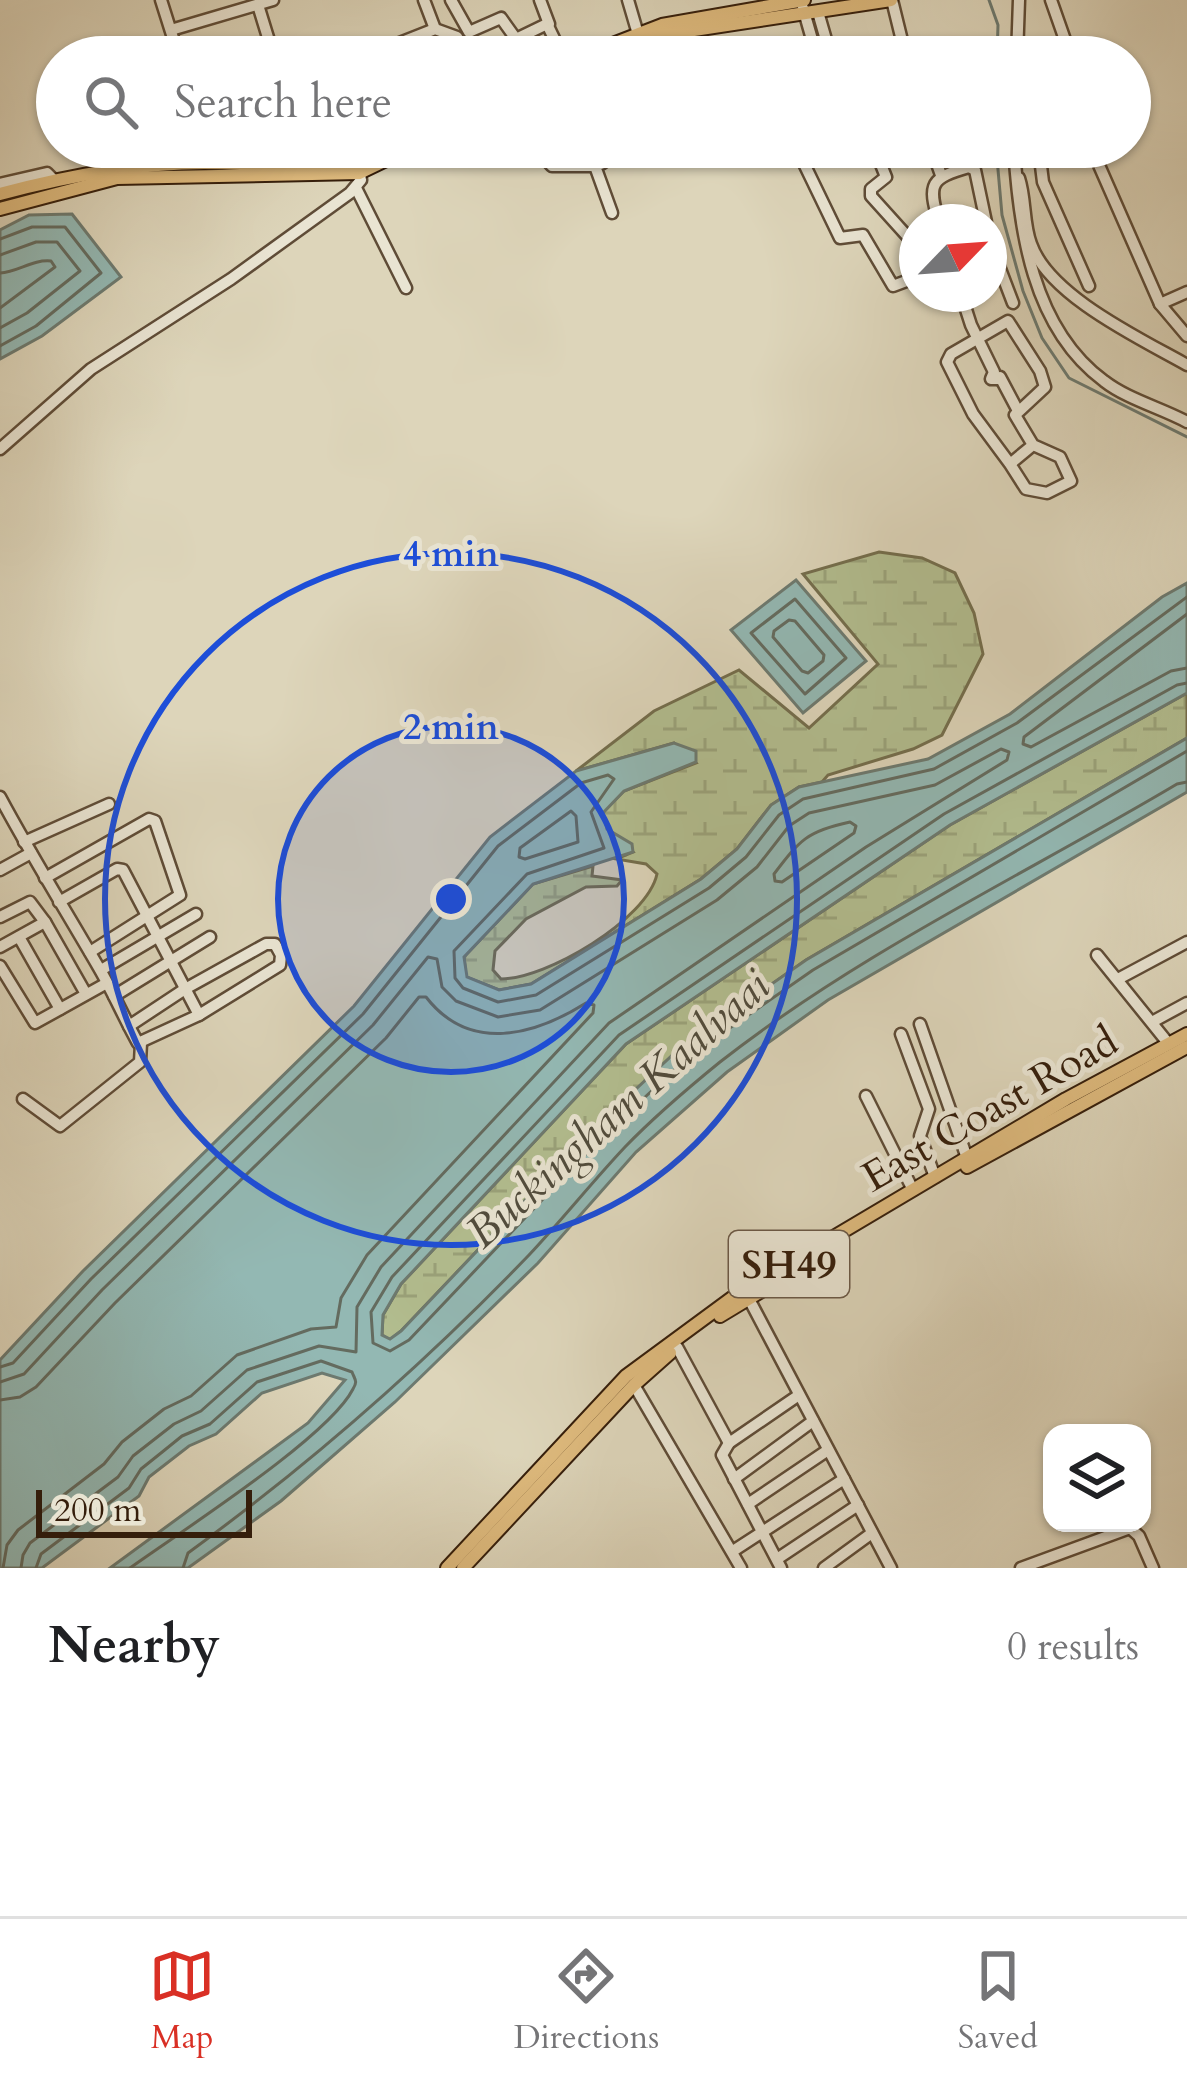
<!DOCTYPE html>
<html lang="en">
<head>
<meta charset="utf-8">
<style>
  body { margin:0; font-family:Cardo,serif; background:#f6f6f6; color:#202124 }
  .controls { position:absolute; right:36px; bottom:36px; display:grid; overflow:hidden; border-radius:24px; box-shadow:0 3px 9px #0004 }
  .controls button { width:108px; height:108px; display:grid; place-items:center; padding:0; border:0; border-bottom:3px solid #e0e0e0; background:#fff; color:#202124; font:60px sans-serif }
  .compass { position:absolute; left:899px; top:204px; width:108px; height:108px; border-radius:50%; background:#fff; box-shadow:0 3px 9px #0004; rotate:65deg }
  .scale { position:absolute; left:36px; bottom:30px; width:216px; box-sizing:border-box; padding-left:12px; border:6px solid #351e0b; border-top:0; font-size:33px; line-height:42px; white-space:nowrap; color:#351e0b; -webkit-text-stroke:9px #e9e4d2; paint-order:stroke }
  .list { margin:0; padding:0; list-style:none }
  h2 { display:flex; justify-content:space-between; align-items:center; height:156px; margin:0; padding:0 48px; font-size:51px }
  h2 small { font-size:39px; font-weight:400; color:#757577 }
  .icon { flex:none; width:66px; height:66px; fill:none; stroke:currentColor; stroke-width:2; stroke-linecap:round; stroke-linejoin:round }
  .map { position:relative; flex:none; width:1187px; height:1568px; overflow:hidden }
  .search { position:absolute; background:#fff; box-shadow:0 3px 9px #0004; left:36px; right:36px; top:36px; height:132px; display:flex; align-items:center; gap:30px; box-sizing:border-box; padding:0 42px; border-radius:66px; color:#757577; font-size:45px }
  .sheet { height:348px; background:#fff }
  nav { display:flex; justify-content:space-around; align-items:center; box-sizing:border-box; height:168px; border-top:3px solid #e0e0e0; background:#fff; font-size:33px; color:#757577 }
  nav a { display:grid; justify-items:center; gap:6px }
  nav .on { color:#d93025 }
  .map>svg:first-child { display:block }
  .wetland { fill:url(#wetland-marsh); stroke:#746e4d; stroke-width:3 }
  .water { fill:#93b8b3; stroke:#6d7a70; stroke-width:3 }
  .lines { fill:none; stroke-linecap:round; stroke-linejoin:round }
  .shore { stroke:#646b5f; stroke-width:3 }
  .stream { stroke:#6d7a70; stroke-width:3 }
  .minor-casing { stroke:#5f4c37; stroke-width:15 }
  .major-casing { stroke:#351e0b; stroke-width:16 }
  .minor { stroke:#e9e4d2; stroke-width:10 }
  .major { stroke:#deba7d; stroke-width:12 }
  .ring { fill:none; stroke:#1d4ed8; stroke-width:6 }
  .labels { text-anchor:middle; stroke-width:10; stroke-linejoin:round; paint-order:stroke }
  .shield { fill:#e9e4d2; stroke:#6b5947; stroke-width:3 }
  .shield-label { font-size:39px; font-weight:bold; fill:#351e0b }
  .street-label { font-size:42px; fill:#351e0b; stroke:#e9e4d2 }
  .water-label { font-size:45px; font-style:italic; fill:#514c3d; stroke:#e9e4d2 }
  .centre { fill:#1d4ed8; stroke:#e9e4d2; stroke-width:6 }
  .ring-label { font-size:36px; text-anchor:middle; font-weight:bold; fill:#1d4ed8; stroke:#e9e4d2; stroke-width:10; stroke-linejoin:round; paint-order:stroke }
</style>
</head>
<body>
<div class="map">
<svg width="1187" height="1568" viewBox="0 0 1187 1568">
  <defs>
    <pattern id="wetland-marsh" width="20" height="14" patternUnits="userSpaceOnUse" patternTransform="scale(3)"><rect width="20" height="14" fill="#b2bd8f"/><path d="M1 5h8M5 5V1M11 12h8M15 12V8" fill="none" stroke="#9aa27a"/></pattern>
  </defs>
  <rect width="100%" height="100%" fill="#ddd5ba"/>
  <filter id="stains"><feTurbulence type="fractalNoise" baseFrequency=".00167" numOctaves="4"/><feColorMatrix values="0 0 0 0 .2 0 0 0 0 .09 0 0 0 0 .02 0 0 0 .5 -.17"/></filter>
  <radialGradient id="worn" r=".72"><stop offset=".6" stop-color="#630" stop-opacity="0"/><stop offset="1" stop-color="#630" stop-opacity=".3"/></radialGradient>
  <g class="wetland">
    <path d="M879,552L922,558L955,573L974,613L983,654L942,735L913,749L828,775L822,782L799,787L771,805L737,849L701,879L531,984L499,990L466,977L464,957L533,884L593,866L592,876L622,880L617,886L586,887L526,919L495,951L493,970L501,979C546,979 647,920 657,874L646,864L616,859L633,852L607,829L602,813L624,791L696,763L674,743L576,771L654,711L739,670L809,728L878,664L803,574Z"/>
    <polygon points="1187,693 1187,738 806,960 681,1048 591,1131 401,1331 390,1340 382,1335 383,1315 401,1284 626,1044 950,825"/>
  </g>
  <g class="water">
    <polygon points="72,214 121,277 42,336 0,359 0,230 29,215"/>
    <polygon points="796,580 866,661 803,713 731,630"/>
    <polygon points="1187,583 1187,693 950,825 626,1044 401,1284 383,1315 382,1335 390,1339 401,1331 591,1131 680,1048 806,960 1187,738 1187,792 828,1000 727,1072 636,1152 538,1263 395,1402 281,1501 188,1568 110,1568 308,1423 345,1380 322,1373 262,1393 216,1434 189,1446 149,1477 139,1496 42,1568 0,1568 0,1360 83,1271 354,1006 490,837 576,771 674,743 696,751 696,762 624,791 603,813 607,829 632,844 633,852 533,884 464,957 467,977 499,990 531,984 701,879 737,849 771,805 799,787 928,759 1010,714 1162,597"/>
  </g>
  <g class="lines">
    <g class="shore">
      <polyline points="0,239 32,227 65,227 101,273 36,326 0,346"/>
      <polyline points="0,255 36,242 57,242 80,271 27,313 0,328"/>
      <path d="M0,273C18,272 33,259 51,261L55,267L0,308"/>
      <polygon points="795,599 846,658 805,694 751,633"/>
      <polyline points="1187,614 1024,737 1023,744 1031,747 1171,671 1187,668"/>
      <polygon points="789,620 795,621 824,655 823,661 808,673 802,671 773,637 774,631"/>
      <polyline points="1187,683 1177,685 944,814 619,1035 392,1277 371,1312 373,1343 390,1351 409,1340 599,1140 688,1057 813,970 1187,751"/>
      <polygon points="571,811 576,816 578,842 525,859 519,857 520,848"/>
      <path d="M850,822L856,826L854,833L782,882L775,881L774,874C800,840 807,831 850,822Z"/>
      <polyline points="0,1367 13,1363 91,1279 363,1014 498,846 581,783 608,775 614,779 591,812 604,848 527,874 454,951 455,978 463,988 498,1002 536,995 709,888 746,857 779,815 803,799 934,769 1017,723 1187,597"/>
      <polyline points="0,1382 24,1374 102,1290 373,1025 428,957 437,959 442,987 456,1001 498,1017 540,1010 717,900 757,867 789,826 809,813 935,785 1001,749 1009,752 1007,760 866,847 609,1023 381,1267 357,1307 356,1352 319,1346 247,1370 201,1411 174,1424 133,1456 118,1477 30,1543 23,1555 21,1568"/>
      <path d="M0,1400L20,1397L36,1387L115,1303L386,1038L419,997H426C470,1054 535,1035 586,1003L594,1005L593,1013L367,1255L341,1298L336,1327L311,1329L237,1355L191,1396L164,1409L122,1442L104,1464L18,1530L7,1545L3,1568"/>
      <path d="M36,1568L41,1554L129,1488L141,1469L161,1453L182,1436L210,1424L257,1382L321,1361L352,1372C355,1380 358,1381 353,1389C329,1437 180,1532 130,1568"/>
      <path d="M183,1568L188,1553C310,1464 424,1364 529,1255C562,1220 592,1182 625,1147C654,1117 688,1088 720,1062C860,952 1024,875 1177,784L1187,782"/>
    </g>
    <g class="stream">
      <polyline points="989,0 998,25 997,57"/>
      <polyline points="996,147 1002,215 1023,291 1042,338 1069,378 1187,437"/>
    </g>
    <g class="minor-casing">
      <g id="minor">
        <polyline points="161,0 179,57"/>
        <polyline points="424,0 435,29"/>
        <polyline points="451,0 469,32 501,18 516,39"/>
        <polyline points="540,0 549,24"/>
        <polyline points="628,0 638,34"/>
        <polyline points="892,0 906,57"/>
        <polyline points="1051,0 1071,57"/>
        <polyline points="258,5 274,57"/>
        <polyline points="803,8 817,57"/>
        <polyline points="818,12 831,57"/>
        <polyline points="171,30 273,0"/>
        <polyline points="278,57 307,47 316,57"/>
        <polyline points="387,57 392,46 435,29 457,37 468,57"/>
        <polyline points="524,57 516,39 547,24 563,57"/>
        <polyline points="1017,57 1019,0"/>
        <polyline points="250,147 259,165"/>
        <polyline points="534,147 552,166 595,166"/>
        <polyline points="597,147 603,163 595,166 612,213"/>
        <polyline points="796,147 840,238 863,235 893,286 917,277"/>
        <polyline points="874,147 886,177 871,189 871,196 917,247"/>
        <polyline points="931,147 941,175"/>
        <path d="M1014,147C1019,229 1032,328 1104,381C1127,399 1161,408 1187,422"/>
        <polyline points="1045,147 1041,166 1043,182 1089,286"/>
        <polyline points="1091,147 1160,304 1187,336"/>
        <path d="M1019,178C1026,199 1023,223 1031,244C1049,296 1141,339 1187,365"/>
        <polyline points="0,184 47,173 54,180"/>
        <polyline points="356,188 406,288"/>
        <path d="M939,222C927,183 931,178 969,167L975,170L986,222"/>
        <polyline points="989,240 1013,303"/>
        <polyline points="961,294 971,325 994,372 991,379 999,379"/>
        <polyline points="1160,304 1187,292"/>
        <polyline points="1000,377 1017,409"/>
        <polyline points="0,449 91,369 231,279 350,193 361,180 358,165"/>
        <polyline points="1010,464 973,414 947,362 951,354 1008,321 1040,371 1045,387 1015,415 1033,445 1060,457 1071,481 1047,493 1026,489 1010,464 1033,445"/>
        <path d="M0,797C31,855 66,911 99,968C113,992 124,1018 138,1043L199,1015L123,870L117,869L59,902"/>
        <polyline points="24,842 109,804"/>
        <polyline points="0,870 31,853"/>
        <polyline points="45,878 149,819 155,821 180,895 90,952"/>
        <polyline points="0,917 30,902 45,922"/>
        <polyline points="19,937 60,1009"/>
        <polyline points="0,947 45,922 86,994"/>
        <polyline points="1097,955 1168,1043"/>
        <polyline points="0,966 35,1023 107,983"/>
        <polyline points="101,970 196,914"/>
        <polyline points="1118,979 1187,942"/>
        <polyline points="114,996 210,937"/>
        <polyline points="1152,1022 1187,1003"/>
        <polyline points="920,1024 967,1158"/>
        <polyline points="129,1026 185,989 266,944 275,944 281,955 280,965 199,1015"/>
        <polyline points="901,1034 929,1109 920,1136 935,1177"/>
        <polyline points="866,1096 913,1190"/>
        <polyline points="23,1099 60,1126 140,1062 141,1043"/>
        <polyline points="749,1299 891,1568"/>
        <polyline points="677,1347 729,1443"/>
        <polyline points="634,1385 741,1568"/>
        <polyline points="734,1479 813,1421"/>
        <polyline points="748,1504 828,1450"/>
        <polyline points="733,1551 844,1479"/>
        <polyline points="777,1559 858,1505"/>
        <polyline points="781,1568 722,1455 729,1443 799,1395"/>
        <polyline points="824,1568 872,1533"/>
        <polyline points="1021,1568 1130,1528 1139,1536 1153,1568"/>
      </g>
    </g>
    <g class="major-casing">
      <g id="major">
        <polyline points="579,57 662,25 804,0"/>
        <polyline points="603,57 661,35 891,0"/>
        <path d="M0,194C67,176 134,163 204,163C269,163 328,176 389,147"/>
        <polyline points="0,209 117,178 359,173 413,147"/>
        <polyline points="967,1167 1187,1047"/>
        <polyline points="720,1316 821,1255"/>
        <polyline points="447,1568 626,1376 736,1295 1066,1099 1187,1034"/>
        <polyline points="463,1568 634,1385 670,1353"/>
      </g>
    </g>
    <use href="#minor" class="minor"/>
    <use href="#major" class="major"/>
  </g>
  <circle cx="451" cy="899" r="173" fill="#1d4ed8" fill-opacity=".12"/>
  <g class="ring">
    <circle cx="451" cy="899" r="173"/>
    <circle cx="451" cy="899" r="346"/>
  </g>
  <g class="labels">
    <rect class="shield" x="729" y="1231" width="120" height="66" rx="9"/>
    <g class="shield-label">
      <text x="789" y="1278">SH49</text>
    </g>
    <g class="street-label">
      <text transform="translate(989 1108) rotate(-30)" y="15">East Coast Road</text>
    </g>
    <g class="water-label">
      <text transform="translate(617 1108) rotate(-42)" y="16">Buckingham Kaalvaai</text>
    </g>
  </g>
  <circle cx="451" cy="899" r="18" class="centre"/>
  <g class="ring-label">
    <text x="451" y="566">4 min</text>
    <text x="451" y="739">2 min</text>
  </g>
  <rect width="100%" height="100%" filter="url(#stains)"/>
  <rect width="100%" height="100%" fill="url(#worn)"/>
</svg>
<div class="controls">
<button><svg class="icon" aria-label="layers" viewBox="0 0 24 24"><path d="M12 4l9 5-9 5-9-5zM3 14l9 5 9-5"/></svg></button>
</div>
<svg class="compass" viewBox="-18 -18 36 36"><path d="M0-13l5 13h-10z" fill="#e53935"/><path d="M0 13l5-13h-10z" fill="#757577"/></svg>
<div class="scale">200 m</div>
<div class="search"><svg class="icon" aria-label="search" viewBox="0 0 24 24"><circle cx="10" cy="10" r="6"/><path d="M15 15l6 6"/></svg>Search here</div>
</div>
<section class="sheet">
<h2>Nearby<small>0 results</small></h2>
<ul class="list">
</ul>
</section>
<nav>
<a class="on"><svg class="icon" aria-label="map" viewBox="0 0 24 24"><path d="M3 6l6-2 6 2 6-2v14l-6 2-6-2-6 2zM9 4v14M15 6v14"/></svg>Map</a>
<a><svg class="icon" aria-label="directions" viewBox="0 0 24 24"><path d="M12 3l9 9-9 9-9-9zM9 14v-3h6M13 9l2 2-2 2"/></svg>Directions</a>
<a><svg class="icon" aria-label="saved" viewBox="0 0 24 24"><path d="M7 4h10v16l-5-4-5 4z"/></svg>Saved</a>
</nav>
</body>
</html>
